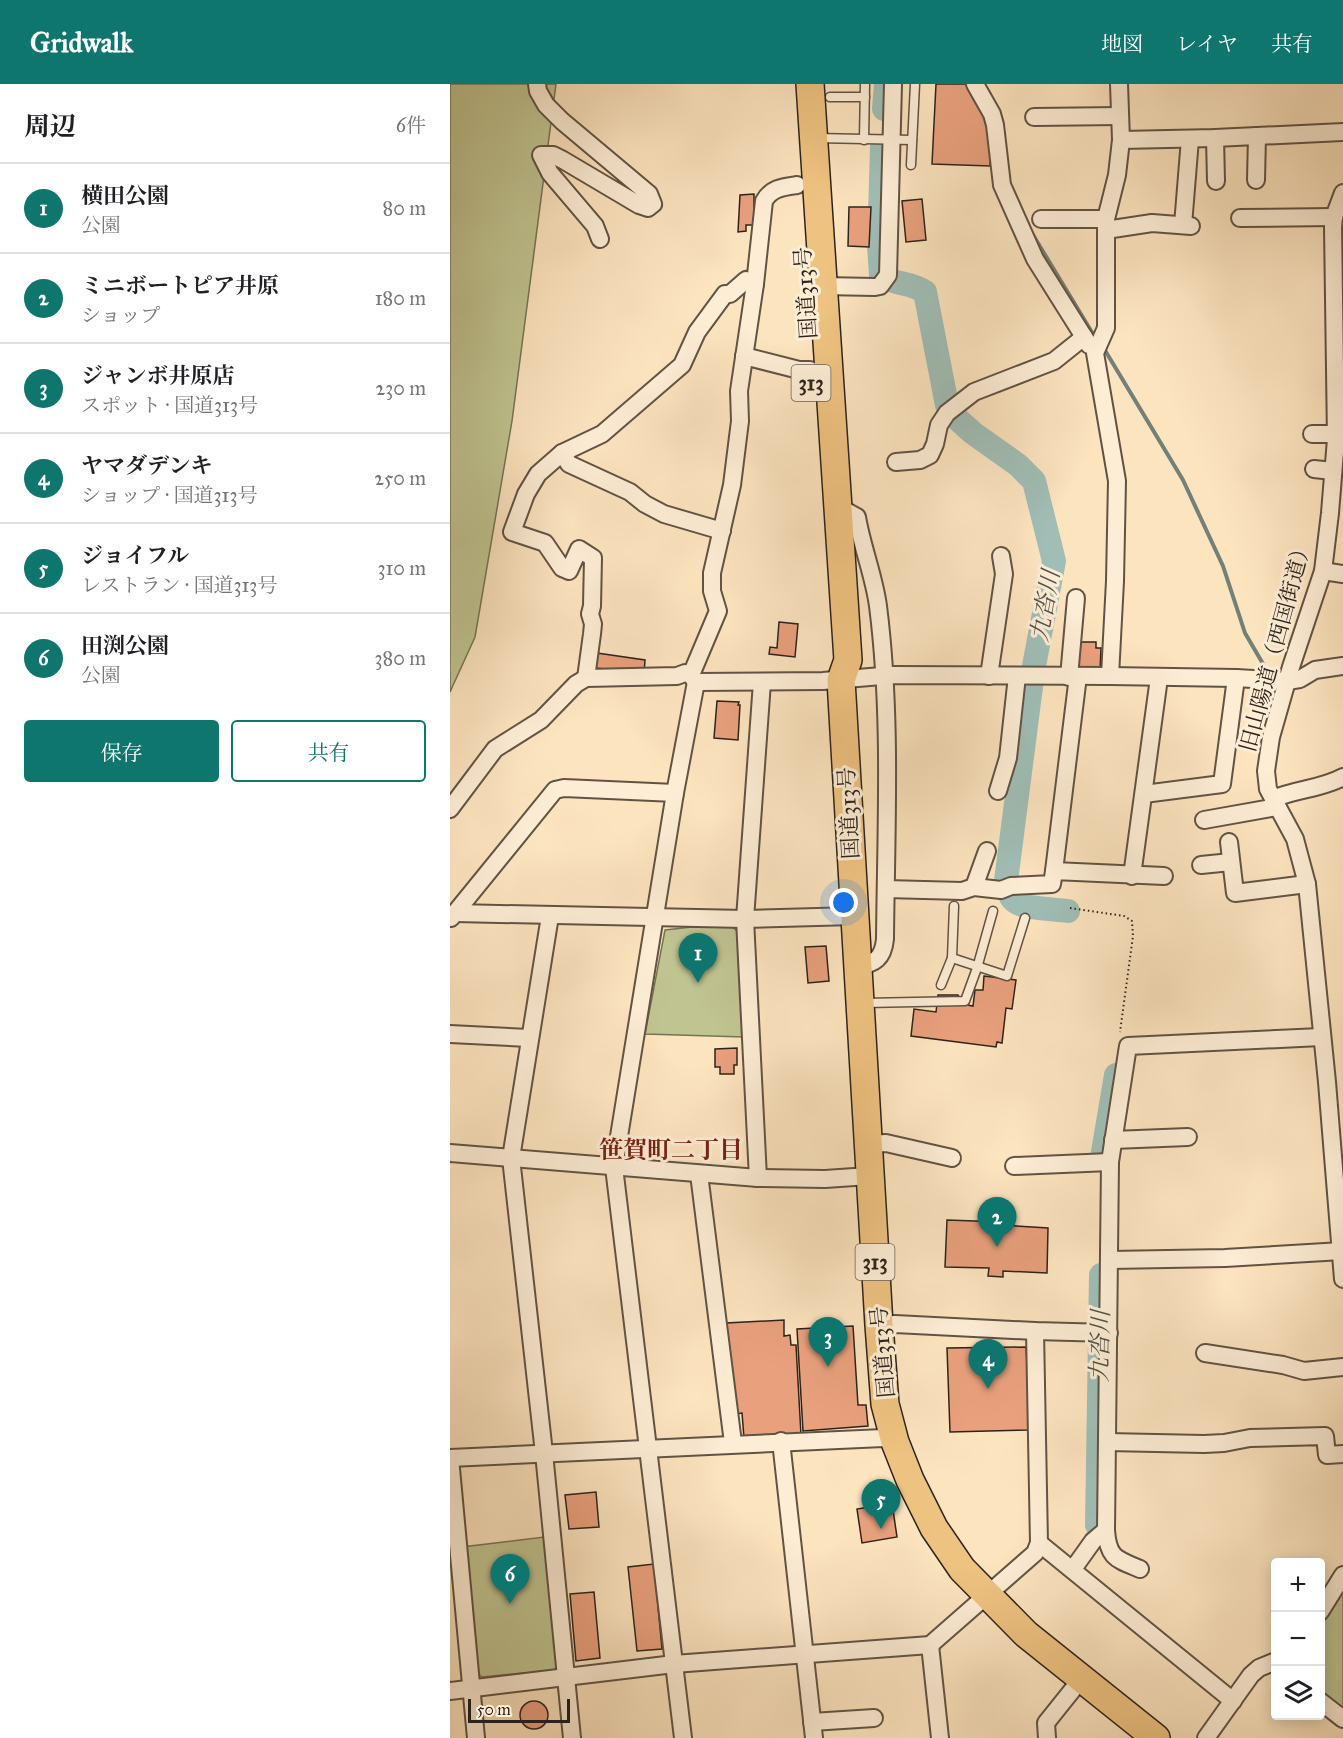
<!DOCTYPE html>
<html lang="ja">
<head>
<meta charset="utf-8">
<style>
  body { margin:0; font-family:"IM FELL Great Primer","Noto Serif JP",serif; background:#f2f2f2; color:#202124 }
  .controls { position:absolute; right:18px; bottom:18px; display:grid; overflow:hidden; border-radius:6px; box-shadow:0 3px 15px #0003 }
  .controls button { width:54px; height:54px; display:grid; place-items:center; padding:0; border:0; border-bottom:2px solid #e0e0e0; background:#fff; color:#202124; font:30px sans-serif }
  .scale { position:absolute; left:18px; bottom:15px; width:102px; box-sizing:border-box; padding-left:6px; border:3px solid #2d231b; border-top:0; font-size:16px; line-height:21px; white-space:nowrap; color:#2d231b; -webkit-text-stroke:4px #fdedd5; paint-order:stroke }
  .you { position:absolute; left:394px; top:819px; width:21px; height:21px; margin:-15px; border:4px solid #fff; border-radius:50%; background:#1a73e8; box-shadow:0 0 0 9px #1a73e833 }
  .badge { display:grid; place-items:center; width:39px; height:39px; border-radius:50%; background:#0f766e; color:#fff; font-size:20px; font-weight:700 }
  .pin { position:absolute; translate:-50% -50px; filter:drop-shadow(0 2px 3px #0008) }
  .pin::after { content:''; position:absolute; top:32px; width:21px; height:18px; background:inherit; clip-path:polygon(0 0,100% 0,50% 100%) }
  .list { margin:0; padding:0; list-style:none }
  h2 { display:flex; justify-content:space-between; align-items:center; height:78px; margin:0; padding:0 24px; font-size:26px }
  h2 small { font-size:20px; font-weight:400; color:#757577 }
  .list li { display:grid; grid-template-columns:39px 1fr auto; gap:18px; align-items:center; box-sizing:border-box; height:90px; padding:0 24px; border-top:2px solid #e0e0e0 }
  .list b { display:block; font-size:22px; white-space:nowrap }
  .list p { margin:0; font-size:20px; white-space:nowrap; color:#757577 }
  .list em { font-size:20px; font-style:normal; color:#757577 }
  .actions { display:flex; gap:12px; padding:18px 24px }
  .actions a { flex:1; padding:14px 0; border:2px solid #0f766e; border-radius:6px; text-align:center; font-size:21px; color:#0f766e }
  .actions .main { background:#0f766e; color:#fff }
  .icon { flex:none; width:33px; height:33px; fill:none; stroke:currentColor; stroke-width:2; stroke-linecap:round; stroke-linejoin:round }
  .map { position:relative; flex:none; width:893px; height:1654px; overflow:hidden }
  header { display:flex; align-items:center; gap:36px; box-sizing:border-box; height:84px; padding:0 30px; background:#0f766e; color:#fff }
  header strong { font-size:28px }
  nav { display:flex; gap:33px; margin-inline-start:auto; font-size:21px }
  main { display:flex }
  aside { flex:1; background:#fff }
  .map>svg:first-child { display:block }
  .green { fill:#c0c491; stroke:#767456; stroke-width:1.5 }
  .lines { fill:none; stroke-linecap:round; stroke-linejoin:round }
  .stream { stroke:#728078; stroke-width:4 }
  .river { stroke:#a0beb6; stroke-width:24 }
  .building { fill:#e9a07d; stroke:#2d231b; stroke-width:1.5 }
  .service-casing { stroke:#615344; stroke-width:11 }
  .minor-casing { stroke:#615344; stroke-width:20 }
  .trunk-casing { stroke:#2d231b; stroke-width:30 }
  .path { stroke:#2d231b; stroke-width:2; stroke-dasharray:1.5 3; stroke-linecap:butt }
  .service { stroke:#fdedd5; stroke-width:8 }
  .minor { stroke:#fdedd5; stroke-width:16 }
  .trunk { stroke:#eec280; stroke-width:27 }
  .labels { text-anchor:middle; stroke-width:6; stroke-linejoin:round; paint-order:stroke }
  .shield { fill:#fdedd5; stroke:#6b6053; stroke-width:1.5 }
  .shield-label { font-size:21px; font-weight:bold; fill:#2d231b }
  .street-label { font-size:22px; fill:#2d231b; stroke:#fdedd5 }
  .water-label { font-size:24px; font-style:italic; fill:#50524a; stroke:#fdedd5 }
  .neighbourhood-label { font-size:24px; font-weight:bold; fill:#7a1f14; stroke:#fdedd5 }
</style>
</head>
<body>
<header>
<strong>Gridwalk</strong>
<nav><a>地図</a><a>レイヤ</a><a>共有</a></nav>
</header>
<main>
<aside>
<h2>周辺<small>6件</small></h2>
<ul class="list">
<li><span class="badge">1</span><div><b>横田公園</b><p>公園</p></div><em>80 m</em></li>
<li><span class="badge">2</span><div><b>ミニボートピア井原</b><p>ショップ</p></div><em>180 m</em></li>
<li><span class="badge">3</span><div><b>ジャンボ井原店</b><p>スポット · 国道313号</p></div><em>230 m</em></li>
<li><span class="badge">4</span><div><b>ヤマダデンキ</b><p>ショップ · 国道313号</p></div><em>250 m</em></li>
<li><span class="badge">5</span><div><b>ジョイフル</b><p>レストラン · 国道313号</p></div><em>310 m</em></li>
<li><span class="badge">6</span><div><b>田渕公園</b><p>公園</p></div><em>380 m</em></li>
</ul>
<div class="actions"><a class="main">保存</a><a>共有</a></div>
</aside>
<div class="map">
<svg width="893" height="1654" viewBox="0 0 893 1654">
  <rect width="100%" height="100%" fill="#fce4bf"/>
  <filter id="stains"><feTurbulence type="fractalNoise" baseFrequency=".00333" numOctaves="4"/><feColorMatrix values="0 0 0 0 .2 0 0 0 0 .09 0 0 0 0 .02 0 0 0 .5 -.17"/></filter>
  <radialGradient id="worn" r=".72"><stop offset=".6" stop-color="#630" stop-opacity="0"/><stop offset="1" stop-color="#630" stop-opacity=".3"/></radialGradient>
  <g class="green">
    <polygon points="0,0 106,0 62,337 25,553 0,608"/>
    <polygon points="278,839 288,848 294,953 195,950 215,846"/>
    <polygon points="94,1453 108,1578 105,1586 32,1593 26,1588 12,1463"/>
    <polygon points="893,1506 893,1628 871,1610 870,1539"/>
  </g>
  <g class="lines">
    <g class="stream">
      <polyline points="580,146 646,255"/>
      <polyline points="653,263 733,396 773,482 795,549 816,585"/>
    </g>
    <g class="river">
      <polyline points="434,25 436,0"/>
      <path d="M432,63L429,162L431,191C446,202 459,197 475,208L497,321L503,331L523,349L568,381L584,397L604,477L583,587L556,797C558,804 559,814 566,818C575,825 605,825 618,827"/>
      <polyline points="652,1074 666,991"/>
      <polyline points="647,1441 651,1191"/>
    </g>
  </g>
  <g class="building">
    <polygon points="486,0 516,0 541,42 540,82 482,80"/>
    <polygon points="304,110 304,141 296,141 296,147 288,148 290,111"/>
    <polygon points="472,115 476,156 456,158 452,117"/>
    <polygon points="399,123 421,123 419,163 398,162"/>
    <polygon points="329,538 348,540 345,573 319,570 320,563 327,564"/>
    <polygon points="627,558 646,558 646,564 651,564 650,587 627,587"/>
    <polygon points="147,569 195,576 194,590 146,584"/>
    <polygon points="267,617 289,618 288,621 290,621 288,656 264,654"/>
    <polygon points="376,862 379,897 358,899 355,863"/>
    <polygon points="534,892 566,896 562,925 556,924 552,959 547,958 546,963 461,952 464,925 486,928 488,911 508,911 512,920 523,922 525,906 533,906"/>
    <polygon points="287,964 287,981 284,981 284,990 270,990 270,983 265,983 265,965"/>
    <polygon points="497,1136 552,1138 552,1141 598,1144 597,1189 553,1187 553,1193 538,1192 539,1184 495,1183"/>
    <polygon points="334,1236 334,1252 340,1251 341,1261 346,1261 351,1351 294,1354 292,1329 286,1330 281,1317 276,1239"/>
    <polygon points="403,1242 408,1321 416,1321 418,1342 353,1347 347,1245"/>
    <polygon points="576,1263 581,1346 500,1348 497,1264"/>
    <polygon points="146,1408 149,1443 119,1445 115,1411"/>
    <polygon points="442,1419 447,1453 412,1459 407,1425"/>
    <polygon points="204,1480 212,1565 187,1567 178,1483"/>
    <polygon points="144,1508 150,1574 126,1577 120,1510"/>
    <circle cx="84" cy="1631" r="14"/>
  </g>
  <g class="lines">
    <g class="service-casing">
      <g id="service">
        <polyline points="380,13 415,13"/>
        <polyline points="366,54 462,56"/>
        <polyline points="414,56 415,0"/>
        <polyline points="461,81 465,0"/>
        <polyline points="502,874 557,892 575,834"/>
        <polyline points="491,901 502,874 504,822"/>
        <polyline points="415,919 515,917 527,884 543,827"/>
      </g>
    </g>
    <g class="minor-casing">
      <g id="minor">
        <polyline points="87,0 88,7 96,21 112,37 199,110 203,120 198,124 189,121 113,76 103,71 91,71 100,89 145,142 150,155"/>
        <polyline points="525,0 542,30 545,41 552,101 585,175 634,253"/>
        <polyline points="584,33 670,32"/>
        <polyline points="765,54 766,97"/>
        <polyline points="671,56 765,54 893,48"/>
        <polyline points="806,96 807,52"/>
        <polyline points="893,109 884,133 883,143 886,355 880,429 873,487 841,583 821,653 816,687 818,705 845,755 857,800 877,998 893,1195"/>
        <polyline points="790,134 884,133"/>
        <polyline points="591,135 656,135"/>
        <polyline points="733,141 740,55"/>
        <polyline points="656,146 702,139 741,142"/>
        <polyline points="372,202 425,203 430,202 438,191 443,0"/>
        <polyline points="294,272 349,286 360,286"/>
        <polyline points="862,350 886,350"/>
        <polyline points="112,369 119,380 180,408 195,420 214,430 272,447"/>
        <polyline points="446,378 470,376 480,371 485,360 489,341 497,329 524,308 604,277 634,253 639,261"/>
        <polyline points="864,385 883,387"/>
        <path d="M387,422L407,433C412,463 424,492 428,522C442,632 436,744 435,855C433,875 425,879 407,883"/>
        <polyline points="873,487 893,490"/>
        <path d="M241,591L268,527L262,507V489L282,401L290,337L289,307L305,200L314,117C321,104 333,103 347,101"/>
        <polyline points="539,592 554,490 551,472"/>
        <polyline points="660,592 665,497 667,397 645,269 656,244 656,135 667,91 671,56 669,0"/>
        <polyline points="619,593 626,514"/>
        <polyline points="136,594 142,550 143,540 140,530 142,522 143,474 129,465 119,487 112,484 95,459 62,448 76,410 88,390 112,369 152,350 232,281 247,248 275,210 280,210 296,196 305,200"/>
        <polyline points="548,707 558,674 567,592"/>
        <polyline points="694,710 772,700 786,594"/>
        <path d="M823,715C846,705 871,705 893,693"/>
        <polyline points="0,725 45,665 91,636 126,600 136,594 227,592 235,589 241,591 246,598 373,597 443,591 660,592 786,594 837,597 850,595 865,586 893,582"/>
        <polyline points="754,736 827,723"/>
        <polyline points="779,758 785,809 857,800"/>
        <polyline points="751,781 781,778"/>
        <polyline points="604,787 628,592"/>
        <polyline points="682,792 709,594"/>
        <polyline points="524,803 537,767"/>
        <polyline points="436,805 512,807 524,803 551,806 561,802 602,800 604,787 714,792"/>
        <polyline points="5,829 295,835 404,832"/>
        <polyline points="100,832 61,1074 94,1369 122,1654"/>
        <polyline points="1,834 105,706 114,704 225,709"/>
        <polyline points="0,950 79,954"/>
        <polyline points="663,1056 738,1053"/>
        <polyline points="417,1060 436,1059 502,1074"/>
        <polyline points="0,1069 308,1094 375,1095 419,1092"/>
        <polyline points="564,1082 660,1078"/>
        <polyline points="249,1090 283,1359"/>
        <polyline points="308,1094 295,835 312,598"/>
        <polyline points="660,1176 775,1174 892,1167"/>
        <polyline points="429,1241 445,1240 585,1247 659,1249"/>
        <polyline points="585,1247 589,1459 783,1617"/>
        <polyline points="755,1269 833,1281 854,1287 893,1283"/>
        <polyline points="331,1357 364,1654"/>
        <polyline points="657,1358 754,1360 774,1359 800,1354 875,1352 877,1371 893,1370"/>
        <polyline points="0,1374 433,1354 445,1358"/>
        <polyline points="0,1374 26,1654"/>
        <path d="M656,1446C658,1474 666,1475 690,1485"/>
        <polyline points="623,1485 643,1457 656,1446 660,1078 678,962 871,953"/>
        <polyline points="870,1528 893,1491"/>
        <polyline points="480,1561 490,1654"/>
        <polyline points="0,1607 224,1580 480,1561 585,1469 589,1459"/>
        <polyline points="870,1617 893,1635"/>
        <polyline points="362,1638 424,1634"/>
        <polyline points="233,1654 164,1083 225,709 246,598"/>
        <polyline points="597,1654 596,1639 632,1594"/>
        <polyline points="756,1654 801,1591 809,1584 826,1577"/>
      </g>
    </g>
    <g class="trunk-casing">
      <polyline id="trunk" points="360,0 398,576 391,596 429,1241 435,1320 445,1358 460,1396 484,1444 512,1485 576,1550 706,1654"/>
    </g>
    <polyline class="path" points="620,824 674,832 682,837 683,852 670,948"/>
    <use href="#service" class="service"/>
    <use href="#minor" class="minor"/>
    <use href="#trunk" class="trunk"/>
  </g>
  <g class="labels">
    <g class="shield">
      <rect x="341.5" y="281" width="39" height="36" rx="4.5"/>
      <rect x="405.5" y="1160" width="39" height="36" rx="4.5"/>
    </g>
    <g class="shield-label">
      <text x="361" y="306">313</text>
      <text x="425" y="1185">313</text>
    </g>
    <g class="street-label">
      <text transform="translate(355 209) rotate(-94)" y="8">国道313号</text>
      <text transform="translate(825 561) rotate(-75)" y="8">旧山陽道（西国街道）</text>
      <text transform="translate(398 729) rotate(-93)" y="8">国道313号</text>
      <text transform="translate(432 1268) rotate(-95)" y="8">国道313号</text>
    </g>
    <g class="water-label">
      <text transform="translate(595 522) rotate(-80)" y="8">九沓川</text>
      <text transform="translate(650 1262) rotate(-89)" y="8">九沓川</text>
    </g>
    <g class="neighbourhood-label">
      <text x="221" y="1074">笹賀町二丁目</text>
    </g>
  </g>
  <rect width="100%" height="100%" filter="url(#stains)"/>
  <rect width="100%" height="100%" fill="url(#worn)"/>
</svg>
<div class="controls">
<button>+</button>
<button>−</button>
<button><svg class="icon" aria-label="layers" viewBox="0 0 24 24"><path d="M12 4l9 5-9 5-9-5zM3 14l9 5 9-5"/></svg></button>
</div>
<div class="scale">50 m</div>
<div class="you"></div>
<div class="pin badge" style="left:248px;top:899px">1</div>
<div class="pin badge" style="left:547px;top:1163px">2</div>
<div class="pin badge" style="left:378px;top:1283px">3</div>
<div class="pin badge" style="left:538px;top:1305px">4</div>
<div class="pin badge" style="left:431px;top:1445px">5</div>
<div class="pin badge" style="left:60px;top:1520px">6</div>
</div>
</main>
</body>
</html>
